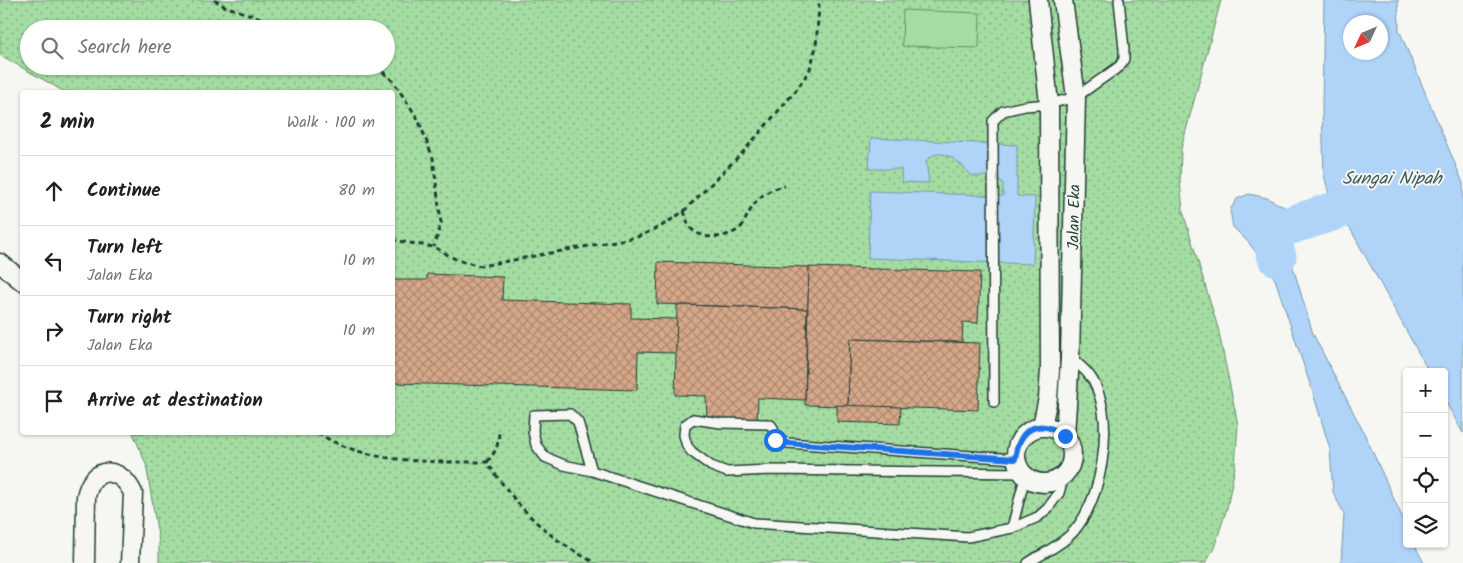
<!DOCTYPE html>
<html lang="en">
<head>
<meta charset="utf-8">
<style>
  body { margin:0; font-family:Kalam,sans-serif; background:#f6f6f6; color:#202124 }
  .controls { position:absolute; right:15px; bottom:15px; display:grid; overflow:hidden; border-radius:5px; box-shadow:0 1px 4px #0004 }
  .controls button { width:45px; height:45px; display:grid; place-items:center; padding:0; border:0; border-bottom:1px solid #e0e0e0; background:#fff; color:#202124; font:25px sans-serif }
  .compass { position:absolute; left:1343px; top:15px; width:45px; height:45px; border-radius:50%; background:#fff; box-shadow:0 1px 4px #0004; rotate:226deg }
  .stop { position:absolute; width:15px; height:15px; margin:-11px; border:4px solid #1a73e8; border-radius:50%; background:#fff }
  .stop.end { background:#1a73e8; border-color:#fff; box-shadow:0 1px 5px #0008 }
  .list { margin:0; padding:0; list-style:none }
  h2 { display:flex; justify-content:space-between; align-items:center; height:65px; margin:0; padding:0 20px; font-size:21px }
  h2 small { font-size:16px; font-weight:400; color:#757577 }
  .list li { display:grid; grid-template-columns:32px 1fr auto; gap:15px; align-items:center; box-sizing:border-box; height:70px; padding:0 20px; border-top:1px solid #e0e0e0 }
  .list b { display:block; font-size:19px; white-space:nowrap }
  .list p { margin:0; font-size:16px; white-space:nowrap; color:#757577 }
  .list em { font-size:16px; font-style:normal; color:#757577 }
  .icon { flex:none; width:28px; height:28px; fill:none; stroke:currentColor; stroke-width:2; stroke-linecap:round; stroke-linejoin:round }
  .map { position:relative; flex:none; width:1463px; height:563px; overflow:hidden }
  .search { position:absolute; background:#fff; box-shadow:0 1px 4px #0004; left:20px; top:20px; width:375px; height:55px; display:flex; align-items:center; gap:12px; box-sizing:border-box; padding:0 18px; border-radius:28px; color:#757577; font-size:19px }
  .panel { position:absolute; background:#fff; box-shadow:0 1px 4px #0004; left:20px; top:90px; width:375px; height:345px; border-radius:5px }
  .map>svg:first-child { display:block }
  .grass { fill:url(#grass-dots); stroke:#628d6b; fill-rule:evenodd }
  .garden { fill:#a4dda2; stroke:#628d6b }
  .water { fill:#afd4f8; stroke:#7598aa; fill-rule:evenodd }
  .lines { fill:none; stroke-linecap:round; stroke-linejoin:round }
  .river { stroke:#afd4f8; stroke-width:39 }
  .building { fill:url(#building-cross-hatch); stroke:#1f3d34 }
  .service-casing { stroke:#1f3d34; stroke-width:12 }
  .minor-casing { stroke:#1f3d34; stroke-width:21 }
  .path { stroke:#1f3d34; stroke-width:3; stroke-dasharray:5 4; stroke-linecap:butt }
  .service { stroke:#f6f6f2; stroke-width:9 }
  .minor { stroke:#f6f6f2; stroke-width:18 }
  .route { stroke:#1a73e8; stroke-width:6 }
  .labels { text-anchor:middle; stroke-width:4; stroke-linejoin:round; paint-order:stroke }
  .street-label { font-size:16px; fill:#1f3d34; stroke:#f6f6f2 }
  .water-label { font-size:18px; font-style:italic; fill:#3c5b5b; stroke:#f6f6f2 }
</style>
</head>
<body>
<div class="map">
<svg width="1463" height="563" viewBox="0 0 1463 563">
  <defs>
    <pattern id="grass-dots" width="8" height="8" patternUnits="userSpaceOnUse" patternTransform="scale(1.25)"><rect width="8" height="8" fill="#a4dda2"/><path d="M2 2h.1M6 6h.1" fill="none" stroke="#85b485" stroke-width="1.8" stroke-linecap="round"/></pattern>
    <pattern id="building-cross-hatch" width="8" height="8" patternUnits="userSpaceOnUse" patternTransform="scale(1.25)"><rect width="8" height="8" fill="#d6a788"/><path d="M0 0l8 8M0 8l8-8" fill="none" stroke="#ad8970"/></pattern>
  </defs>
  <rect width="100%" height="100%" fill="#f6f6f2"/>
  <filter id="ink" filterUnits="userSpaceOnUse"><feTurbulence type="fractalNoise" baseFrequency=".02" numOctaves="2"/><feDisplacementMap in="SourceGraphic" scale="10" xChannelSelector="R" yChannelSelector="G"/><feConvolveMatrix kernelMatrix="1 2 1 2 8 2 1 2 1" color-interpolation-filters="sRGB"/></filter>
  <g filter="url(#ink)">
    <path class="grass" d="M0,0H1221L1181,149L1180,181L1183,212L1218,328L1238,425L1235,466L1227,508L1214,548L1205,563H159V542L146,464L133,433L392,432V92H65L0,55ZM29,29H386V66H29Z"/>
    <polygon class="garden" points="903,10 980,13 979,48 902,46"/>
    <g class="water">
      <path d="M1324,0H1398L1399,30L1463,183V433L1444,399V372H1429L1351,230L1333,210L1324,175L1322,108ZM1380,22V52H1350V22Z"/>
      <path d="M871,138L1017,145V196L1035,197L1033,264L868,258L870,191L1003,196V184L997,176H972C960,163 942,143 926,161L929,183L902,182L901,169H869Z"/>
      <polygon points="1249,194 1267,198 1290,210 1298,233 1287,247 1313,334 1365,435 1407,528 1407,544 1414,544 1424,563 1341,563 1344,514 1333,492 1330,449 1314,396 1275,279 1249,243 1233,227 1230,210 1237,199"/>
    </g>
    <g class="lines">
      <polyline class="river" points="1277,257 1269,232 1385,195"/>
    </g>
    <g class="building">
      <polygon points="658,262 809,267 808,309 657,304"/>
      <polygon points="809,267 980,272 978,323 963,322 962,342 850,339 848,406 805,405"/>
      <polygon points="427,274 503,277 502,300 631,304 631,318 677,319 676,353 638,352 637,390 392,383 392,280 427,280"/>
      <polygon points="677,305 807,309 805,400 758,398 757,420 707,420 706,396 675,395"/>
      <polygon points="850,339 980,343 978,410 848,406"/>
      <polygon points="837,405 901,407 900,424 837,422"/>
    </g>
    <g class="lines">
      <g class="service-casing">
        <g id="service">
          <polyline points="994,402 993,121 1003,111 1025,106 1049,104 1076,97 1120,66 1124,59 1124,49 1119,0"/>
          <polyline points="1015,459 787,443 775,440 773,428 771,425 767,424 721,423 693,419 685,425 684,435 687,446 692,452 711,466 727,472 771,470 1022,473"/>
          <polyline points="592,471 578,422 570,414 534,415 533,431 536,445 545,457 564,465 592,471 754,523 968,537 1012,528 1038,517 1048,508 1059,493 1064,475"/>
          <polyline points="1012,528 1025,477"/>
          <path d="M1028,563C1043,553 1062,545 1074,531C1102,498 1113,428 1097,389C1092,375 1082,366 1070,358"/>
        </g>
      </g>
      <g class="minor-casing">
        <g id="minor">
          <polyline points="1038,0 1049,104 1050,371 1048,398 1042,426"/>
          <polyline points="1063,0 1076,97 1070,358 1065,435"/>
          <polyline points="0,263 22,281"/>
          <circle cx="1044" cy="455" r="28"/>
          <path d="M85,563L86,497C92,465 120,465 133,493L130,563"/>
        </g>
      </g>
      <g class="path">
        <polyline points="214,0 224,6 294,29"/>
        <polyline points="376,66 393,81 418,119 433,158 441,223 434,247"/>
        <path d="M684,211C686,216 687,222 689,226C700,241 725,239 739,229C743,226 745,220 747,216C757,198 765,190 785,186"/>
        <polyline points="392,240 434,247 457,260 481,266 637,237 660,227 684,211 744,151 798,88 810,69 816,47 819,6 818,0"/>
        <path d="M318,432C322,437 329,439 334,442C381,464 437,462 487,462C501,483 523,512 543,528C558,542 577,553 595,563"/>
        <path d="M487,462C497,451 499,443 499,429"/>
      </g>
      <use href="#service" class="service"/>
      <use href="#minor" class="minor"/>
    </g>
  </g>
  <g class="lines" filter="url(#ink)">
    <path class="route" d="M775,440L787,443L1015,459C1019,428 1038,417 1065,436"/>
  </g>
  <g class="labels">
    <g class="street-label">
      <text transform="translate(1073 217) rotate(-89)" y="6">Jalan Eka</text>
    </g>
    <g class="water-label">
      <text x="1392" y="184">Sungai Nipah</text>
    </g>
  </g>
</svg>
<div class="controls">
<button>+</button>
<button>−</button>
<button><svg class="icon" aria-label="locate" viewBox="0 0 24 24"><circle cx="12" cy="12" r="6"/><path d="M12 2v4M12 18v4M2 12h4M18 12h4"/></svg></button>
<button><svg class="icon" aria-label="layers" viewBox="0 0 24 24"><path d="M12 4l9 5-9 5-9-5zM3 14l9 5 9-5"/></svg></button>
</div>
<svg class="compass" viewBox="-18 -18 36 36"><path d="M0-13l5 13h-10z" fill="#e53935"/><path d="M0 13l5-13h-10z" fill="#757577"/></svg>
<div class="stop" style="left:775px;top:440px"></div>
<div class="stop end" style="left:1065px;top:436px"></div>
<div class="search"><svg class="icon" aria-label="search" viewBox="0 0 24 24"><circle cx="10" cy="10" r="6"/><path d="M15 15l6 6"/></svg>Search here</div>
<section class="panel">
<h2>2 min<small>Walk · 100 m</small></h2>
<ul class="list">
<li><svg class="icon" aria-label="ahead" viewBox="0 0 24 24"><path d="M12 20V5M6 11l6-6 6 6"/></svg><div><b>Continue</b></div><em>80 m</em></li>
<li><svg class="icon" aria-label="left" viewBox="0 0 24 24"><path d="M17 20v-9H6M10 6l-5 5 5 5"/></svg><div><b>Turn left</b><p>Jalan Eka</p></div><em>10 m</em></li>
<li><svg class="icon" aria-label="right" viewBox="0 0 24 24"><path d="M7 20v-9h11M14 6l5 5-5 5"/></svg><div><b>Turn right</b><p>Jalan Eka</p></div><em>10 m</em></li>
<li><svg class="icon" aria-label="arrive" viewBox="0 0 24 24"><path d="M6 21V4h12l-3 4 3 4H6"/></svg><div><b>Arrive at destination</b></div></li>
</ul>
</section>
</div>
</body>
</html>
